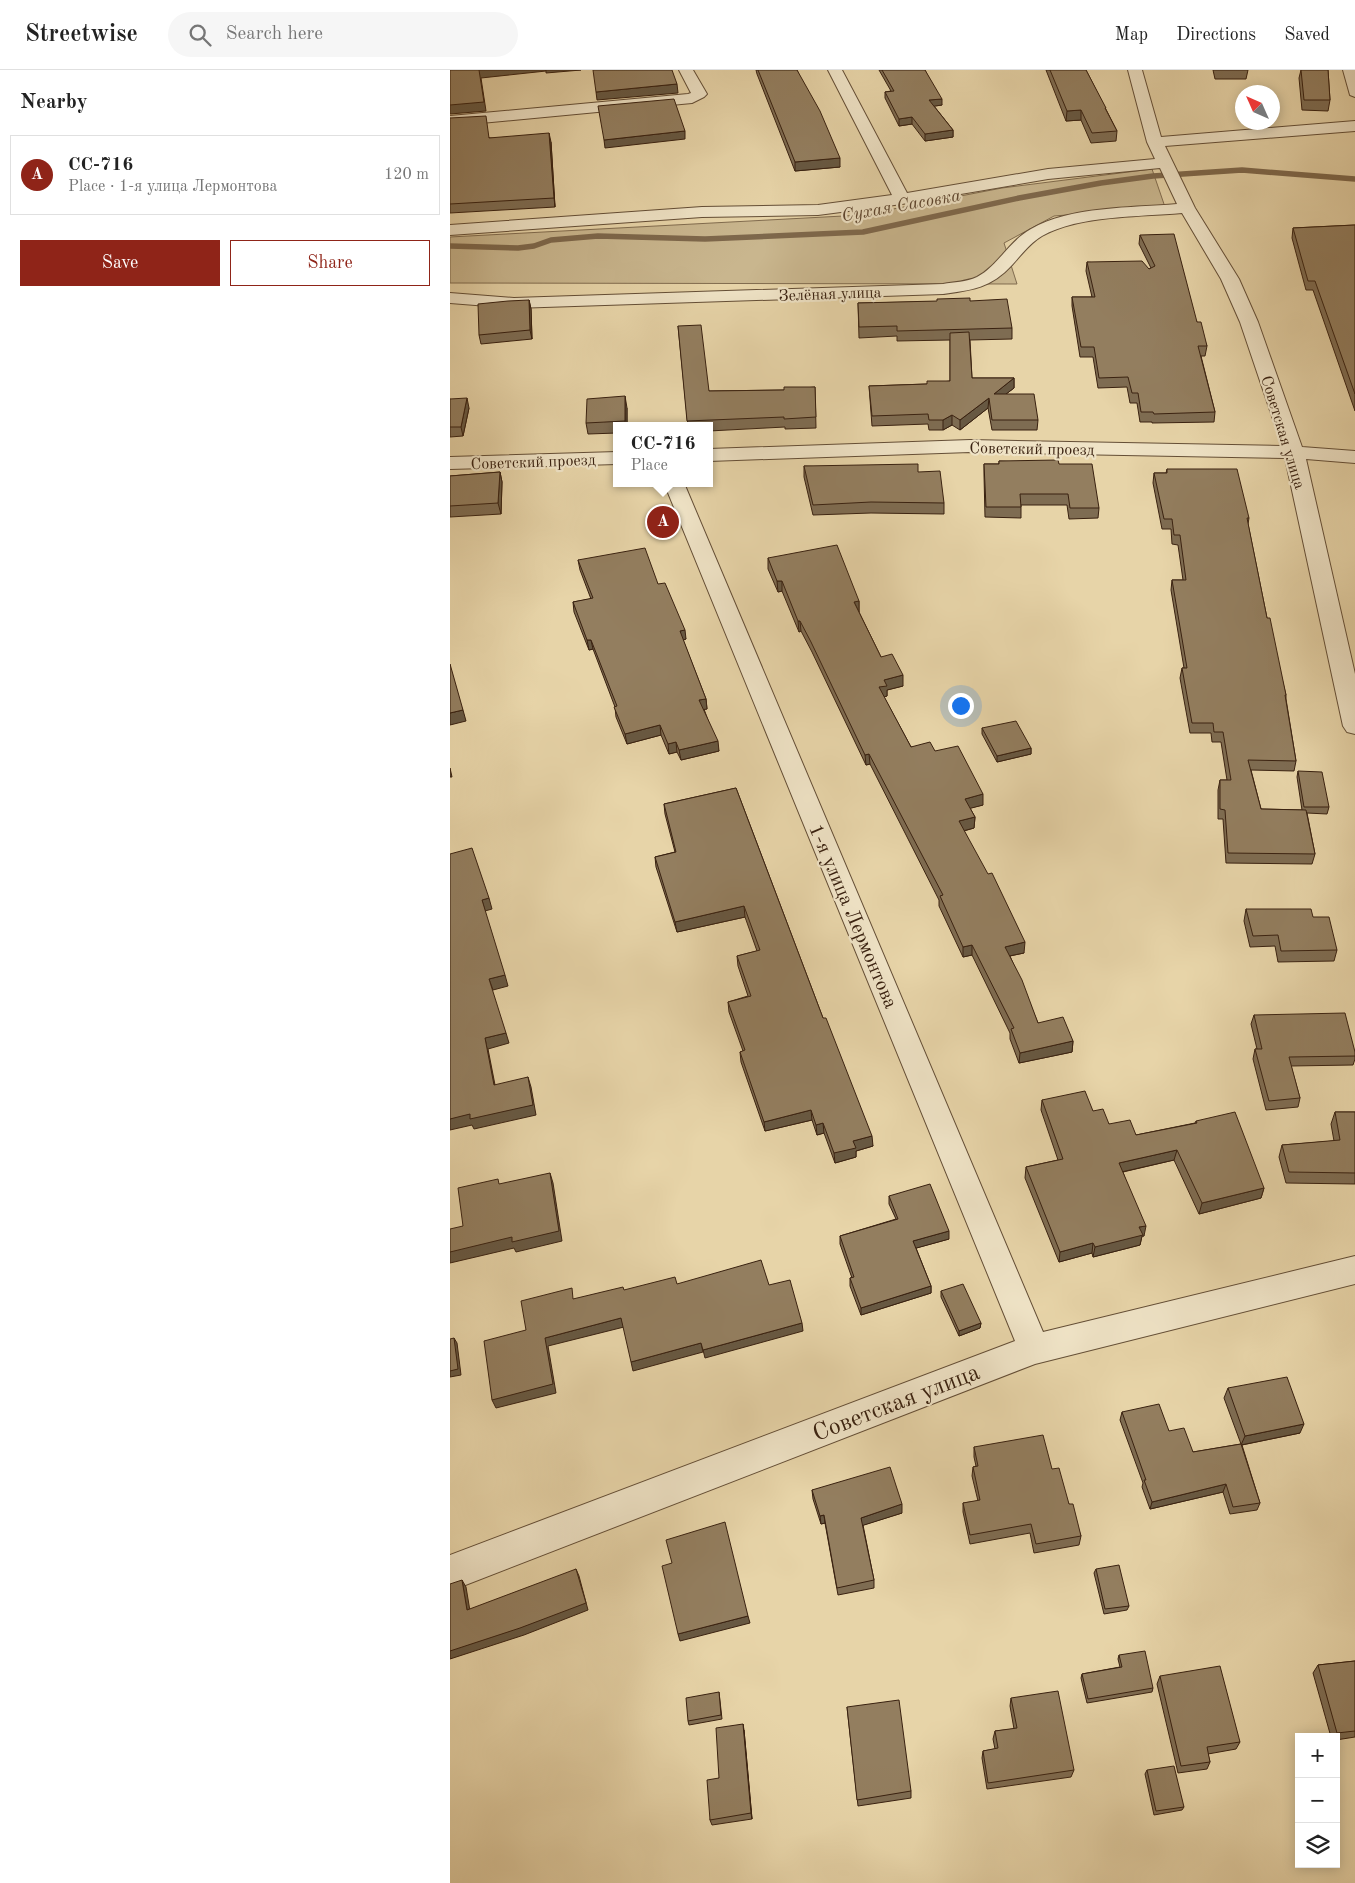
<!DOCTYPE html>
<html lang="en">
<head>
<meta charset="utf-8">
<style>
  body { margin:0; font-family:"Old Standard TT",serif; background:#f6f6f6; color:#222 }
  .controls { position:absolute; right:15px; bottom:15px; display:grid; overflow:hidden; border-radius:0px; box-shadow:0 2px 12px #0003 }
  .controls button { width:45px; height:45px; display:grid; place-items:center; padding:0; border:0; border-bottom:1px solid #e0e0e0; background:#fff; color:#222; font:25px sans-serif }
  .compass { position:absolute; left:785px; top:15px; width:45px; height:45px; border-radius:50%; background:#fff; box-shadow:0 2px 12px #0003; rotate:315deg }
  .you { position:absolute; left:510px; top:635px; width:18px; height:18px; margin:-12px; border:4px solid #fff; border-radius:50%; background:#1a73e8; box-shadow:0 0 0 8px #1a73e833 }
  .badge { display:grid; place-items:center; width:32px; height:32px; border-radius:50%; background:#8f2418; color:#fff; font-size:16px; font-weight:700 }
  .pin { position:absolute; translate:-50% -50%; border:2px solid #fff; box-shadow:0 1px 5px #0006 }
  .popup { position:absolute; left:163px; top:352px; width:100px; height:65px; box-sizing:border-box; display:grid; place-content:center; border-radius:0px; background:#fff; filter:drop-shadow(0 1px 4px #0005); font-size:16px; white-space:nowrap; color:#767676 }
  .popup b { font-size:19px; color:#222 }
  .popup::after { content:''; position:absolute; left:50%; top:100%; margin-left:-10px; border:10px solid transparent; border-top-color:#fff }
  .list { margin:0; padding:0; list-style:none }
  h2 { display:flex; justify-content:space-between; align-items:center; height:65px; margin:0; padding:0 20px; font-size:21px }
  h2 small { font-size:16px; font-weight:400; color:#767676 }
  .list li { display:grid; grid-template-columns:32px 1fr auto; gap:15px; align-items:center; box-sizing:border-box; height:80px; margin:0 10px 10px; padding:0 10px; border:1px solid #e0e0e0; border-radius:0px }
  .list b { display:block; font-size:19px; white-space:nowrap }
  .list p { margin:0; font-size:16px; white-space:nowrap; color:#767676 }
  .list em { font-size:16px; font-style:normal; color:#767676 }
  .actions { display:flex; gap:10px; padding:15px 20px }
  .actions a { flex:1; padding:11px 0; border:1px solid #8f2418; border-radius:0px; text-align:center; font-size:18px; color:#8f2418 }
  .actions .main { background:#8f2418; color:#fff }
  .icon { flex:none; width:28px; height:28px; fill:none; stroke:currentColor; stroke-width:2; stroke-linecap:round; stroke-linejoin:round }
  .map { position:relative; flex:none; width:905px; height:1813px; overflow:hidden }
  header { display:flex; align-items:center; gap:30px; box-sizing:border-box; height:70px; padding:0 25px; background:#fff; border-bottom:1px solid #e0e0e0 }
  header strong { font-size:24px }
  nav { display:flex; gap:28px; margin-inline-start:auto; font-size:18px }
  .search { width:350px; height:45px; background:#f6f6f6; display:flex; align-items:center; gap:12px; box-sizing:border-box; padding:0 18px; border-radius:28px; color:#767676; font-size:19px }
  main { display:flex }
  aside { flex:1; background:#fff }
  .map>svg:first-child { display:block }
  .green { fill:#c9b68e; stroke:#816c4f }
  .lines { fill:none; stroke-linecap:round; stroke-linejoin:round }
  .stream { stroke:#7e684c; stroke-width:5.5 }
  .minor-casing { stroke:#644e36; stroke-width:2 }
  .minor { fill:#efe3c6; fill-rule:evenodd }
  .wall { fill:#7e6c52; stroke:#392110 }
  .shaded-wall { fill:#675842; stroke:#392110 }
  .building { fill:#937e5f; stroke:#392110 }
  .labels { text-anchor:middle; stroke-width:4.5; stroke-linejoin:round; paint-order:stroke }
  .far-street-label { font-size:16px; fill:#392110; stroke:#efe3c6 }
  .far-water-label { font-size:18px; font-style:italic; fill:#5c442e; stroke:#efe3c6 }
  .street-label { font-size:20px; fill:#392110; stroke:#efe3c6 }
  .near-street-label { font-size:24px; fill:#392110; stroke:#efe3c6 }
</style>
</head>
<body>
<header>
<strong>Streetwise</strong>
<div class="search"><svg class="icon" aria-label="search" viewBox="0 0 24 24"><circle cx="10" cy="10" r="6"/><path d="M15 15l6 6"/></svg>Search here</div>
<nav><a>Map</a><a>Directions</a><a>Saved</a></nav>
</header>
<main>
<aside>
<h2>Nearby<small></small></h2>
<ul class="list">
<li><span class="badge">A</span><div><b>СС-716</b><p>Place · 1-я улица Лермонтова</p></div><em>120 m</em></li>
</ul>
<div class="actions"><a class="main">Save</a><a>Share</a></div>
</aside>
<div class="map">
<svg width="905" height="1813" viewBox="0 0 905 1813">
  <rect width="100%" height="100%" fill="#e7d4a8"/>
  <filter id="stains"><feTurbulence type="fractalNoise" baseFrequency=".004" numOctaves="4"/><feColorMatrix values="0 0 0 0 .2 0 0 0 0 .09 0 0 0 0 .02 0 0 0 .5 -.17"/></filter>
  <radialGradient id="worn" r=".72"><stop offset=".6" stop-color="#630" stop-opacity="0"/><stop offset="1" stop-color="#630" stop-opacity=".3"/></radialGradient>
  <polygon class="green" points="702,99 715,137 604,146 554,173 567,214 0,213 0,167 412,145 552,118"/>
  <g class="lines">
    <polyline class="stream" points="0,176 68,178 84,176 101,170 148,166 255,169 413,162 569,128 651,113 703,106 792,100 905,109"/>
    <g class="minor-casing">
      <g id="minor">
        <polygon points="229,0 243,0 257,24 254,27 242,33 0,56 0,46 238,24 241,23"/>
        <path d="M378,0H392L457,123L598,99L705,89L697,72L678,0H692L711,67L905,51V61L715,76L745,138L789,209L808,252L852,377L905,381V393L856,389L905,604V664L897,662L893,656L835,388L520,382L259,391V379L520,370L832,376L790,252L771,209L732,143C690,147 629,145 592,166C580,173 571,185 562,195C541,218 522,220 493,224L64,238L0,233V223L64,228L493,214C504,212 516,212 527,207C548,196 559,171 581,159C620,136 682,138 727,134L710,98L598,109L452,134L368,145L252,147L0,165V155L252,137L368,135L442,125Z"/>
        <polygon points="893,0 905,0 905,27 900,25"/>
        <polygon points="167,382 167,394 0,399 0,387"/>
        <polygon points="214,413 234,413 593,1262 905,1186 905,1214 585,1294 0,1521 0,1485 565,1271"/>
      </g>
    </g>
    <use href="#minor" class="minor"/>
  </g>
  <g class="wall">
    <polygon points="306,0 347,0 390,97 345,101 307,4"/>
    <polygon points="429,0 475,0 492,35 484,36 503,60 503,67 475,71 462,54 449,56 435,28 435,22 441,21"/>
    <polygon points="596,0 636,0 667,61 666,71 641,73 631,50 616,51"/>
    <polygon points="763,0 798,0 796,9 765,9"/>
    <polygon points="851,0 878,0 880,30 878,41 852,40 849,8"/>
    <polygon points="0,48 40,68 101,72 105,137 0,143"/>
    <polygon points="905,155 905,341 863,220 856,220 842,168 843,158"/>
    <polygon points="690,165 747,252 757,276 755,286 751,286 765,342 764,352 702,353 702,352 690,352 687,333 680,333 677,317 648,318 643,287 630,287 622,236 622,227 642,227 636,201 637,192 699,199 701,198 689,174"/>
    <polygon points="79,230 81,239 82,269 31,274 29,265"/>
    <polygon points="520,231 562,258 562,269 520,270 522,308 564,308 564,318 556,324 588,350 587,360 542,360 538,338 510,360 502,355 493,360 479,360 478,354 422,356 419,316 477,314 500,311 500,270 447,271 447,266 409,268 408,233"/>
    <polygon points="228,256 259,321 334,320 365,317 366,358 335,359 335,357 259,361 259,356 238,356"/>
    <polygon points="0,329 19,338 13,366 0,367"/>
    <polygon points="177,338 177,356 167,356 167,363 138,364 136,353"/>
    <polygon points="549,391 609,394 649,438 648,448 619,449 617,435 571,435 571,448 535,447 534,405 534,394 549,394"/>
    <polygon points="354,396 468,402 494,433 494,444 421,443 363,445 354,407"/>
    <polygon points="717,399 799,448 798,454 817,548 836,625 836,629 846,691 844,701 801,700 811,739 852,740 847,707 848,701 879,737 877,744 857,743 865,784 862,794 776,793 773,749 768,749 768,720 770,710 777,710 771,672 762,672 761,663 740,663 730,608 732,598 734,598 721,520 722,510 733,510 728,475 722,474 721,459 712,459 703,413 704,403 716,403"/>
    <polygon points="50,402 52,412 51,444 0,447 0,406"/>
    <polygon points="318,488 409,531 409,542 431,587 453,616 437,620 437,626 434,627 461,677 485,681 533,735 520,738 525,747 524,758 514,761 574,883 560,886 588,953 623,971 622,982 569,993 560,969 560,963 522,885 513,887 489,836 489,830 420,694 416,695 362,582 351,561 349,562 332,521 328,522 318,499"/>
    <polygon points="128,490 208,514 236,569 233,570 256,629 257,639 254,639 269,681 231,690 227,682 219,684 211,665 177,674 166,647 165,637 143,579 139,580 124,542 123,532 141,529 130,500"/>
    <polygon points="532,658 581,678 581,684 547,692 532,664"/>
    <polygon points="286,718 373,948 423,1076 406,1081 406,1087 385,1093 374,1063 367,1065 362,1050 315,1061 291,992 290,982 293,981 279,942 278,932 298,926 288,896 287,886 307,881 295,847 227,862 206,797 205,787 225,782 215,744 214,734"/>
    <polygon points="796,839 887,880 884,891 828,892 825,876 800,877 794,851"/>
    <polygon points="804,945 905,982 905,989 903,995 841,996 850,1028 848,1037 816,1040 803,989 805,979 807,979 801,954"/>
    <polygon points="592,1030 643,1041 659,1054 686,1065 745,1053 746,1051 814,1118 811,1128 749,1144 724,1090 673,1102 694,1166 692,1166 690,1175 643,1187 642,1183 609,1192 575,1108 576,1097 608,1090 591,1040"/>
    <polygon points="885,1042 905,1042 905,1114 836,1113 829,1087 832,1075 884,1071 881,1054"/>
    <polygon points="439,1126 499,1169 466,1178 481,1216 481,1223 411,1245 400,1216 400,1208 402,1208 390,1174 390,1166 446,1149 439,1134"/>
    <polygon points="491,1221 531,1253 530,1258 509,1266 491,1227"/>
    <polygon points="778,1318 850,1363 792,1375 810,1433 807,1440 780,1444 773,1422 700,1439 692,1417 693,1413 670,1350 672,1342 719,1361 743,1382 791,1374 774,1328"/>
    <polygon points="524,1377 602,1399 619,1434 631,1466 629,1475 584,1483 580,1463 520,1474 513,1442 513,1433 528,1431 522,1406 523,1397 526,1396 524,1387"/>
    <polygon points="362,1420 452,1443 413,1455 424,1510 424,1518 388,1525 375,1453 371,1454 363,1429"/>
    <polygon points="646,1499 679,1536 677,1540 654,1544 644,1503"/>
    <polygon points="669,1585 703,1618 702,1622 637,1633 631,1608 632,1604 670,1597 668,1589"/>
    <polygon points="905,1591 905,1667 886,1670 886,1667 881,1667 863,1603 868,1595"/>
    <polygon points="710,1606 790,1672 786,1679 758,1684 760,1692 757,1699 728,1703 707,1614"/>
    <polygon points="269,1622 272,1649 239,1655 238,1651"/>
    <polygon points="561,1628 624,1700 621,1707 537,1719 532,1688 533,1681 545,1679 543,1669 545,1661 564,1659 560,1636"/>
    <polygon points="397,1637 461,1721 461,1728 408,1736"/>
    <polygon points="294,1660 302,1749 262,1755 260,1750 269,1708"/>
    <polygon points="697,1700 734,1737 732,1740 704,1745 695,1704"/>
  </g>
  <g class="shaded-wall">
    <polygon points="29,0 96,0 96,1 31,8 36,41 0,44 0,35"/>
    <polygon points="96,0 131,0 96,3"/>
    <polygon points="227,14 228,23 147,30 146,22"/>
    <polygon points="492,29 492,35 479,37 479,30"/>
    <polygon points="631,40 631,50 616,51 617,41"/>
    <polygon points="462,47 462,54 449,56 449,49"/>
    <polygon points="503,60 503,67 475,71 475,64"/>
    <polygon points="235,61 235,69 155,78 154,70"/>
    <polygon points="99,63 101,72 105,137 104,128"/>
    <polygon points="390,88 390,97 345,101 345,92"/>
    <polygon points="79,230 81,239 82,269 80,260"/>
    <polygon points="564,308 564,318 543,334 544,324"/>
    <polygon points="175,326 177,338 177,356 176,356 175,351"/>
    <polygon points="17,328 19,338 13,366 11,357"/>
    <polygon points="539,328 538,338 510,360 510,350"/>
    <polygon points="502,345 502,355 493,360 493,350"/>
    <polygon points="50,402 52,412 51,444 48,433"/>
    <polygon points="327,511 332,511 332,521 328,522"/>
    <polygon points="409,531 409,542 404,532"/>
    <polygon points="348,551 350,551 351,561 349,562"/>
    <polygon points="235,560 236,569 231,571 230,561"/>
    <polygon points="137,570 141,570 143,579 139,580"/>
    <polygon points="453,605 453,616 437,620 437,626 430,628 429,617 434,610"/>
    <polygon points="256,629 257,639 251,640 249,630"/>
    <polygon points="13,640 16,651 0,655 0,643"/>
    <polygon points="210,655 211,665 177,674 175,664"/>
    <polygon points="268,671 269,681 231,690 229,680"/>
    <polygon points="226,672 227,682 219,684 218,674"/>
    <polygon points="581,678 581,684 547,692 547,686"/>
    <polygon points="419,684 420,694 416,695 415,685"/>
    <polygon points="0,698 2,707 0,707"/>
    <polygon points="533,724 533,735 514,740 515,729"/>
    <polygon points="525,747 524,758 509,762 509,751"/>
    <polygon points="39,828 42,839 35,841 32,830"/>
    <polygon points="294,836 295,847 227,862 225,852"/>
    <polygon points="575,872 574,883 554,887 555,877"/>
    <polygon points="522,875 522,885 513,887 513,877"/>
    <polygon points="55,905 58,916 43,920 39,909"/>
    <polygon points="56,963 59,973 38,979 47,1025 44,1015 35,968"/>
    <polygon points="623,971 622,982 569,993 570,983"/>
    <polygon points="78,1007 81,1017 86,1045 24,1059 22,1055 0,1060 0,1049"/>
    <polygon points="361,1040 362,1050 315,1061 314,1052"/>
    <polygon points="373,1053 374,1063 367,1065 366,1055"/>
    <polygon points="422,1066 423,1076 406,1081 406,1087 385,1093 384,1083 403,1071"/>
    <polygon points="727,1080 724,1090 667,1103 669,1093"/>
    <polygon points="100,1103 103,1113 112,1171 66,1182 64,1178 0,1193 0,1182"/>
    <polygon points="814,1118 811,1128 749,1144 752,1133"/>
    <polygon points="696,1156 694,1166 692,1166 690,1175 643,1187 645,1177 689,1157"/>
    <polygon points="499,1161 499,1169 463,1179 463,1171"/>
    <polygon points="643,1173 642,1183 609,1192 610,1182"/>
    <polygon points="481,1216 481,1223 411,1245 411,1238"/>
    <polygon points="171,1248 174,1257 98,1276 106,1323 46,1338 42,1330 95,1268"/>
    <polygon points="352,1253 353,1261 255,1288 253,1280"/>
    <polygon points="531,1253 530,1258 509,1266 509,1261"/>
    <polygon points="4,1268 7,1273 11,1305 0,1307 0,1301"/>
    <polygon points="251,1273 253,1282 183,1301 181,1292"/>
    <polygon points="854,1354 850,1363 791,1375 795,1366"/>
    <polygon points="776,1414 773,1422 700,1439 702,1432"/>
    <polygon points="452,1434 452,1443 411,1456 411,1448"/>
    <polygon points="374,1445 375,1453 371,1454 370,1446"/>
    <polygon points="126,1499 129,1506 138,1540 74,1565 0,1589 0,1581"/>
    <polygon points="12,1510 16,1517 21,1547 17,1540"/>
    <polygon points="298,1546 300,1553 230,1571 228,1564"/>
    <polygon points="293,1654 294,1660 302,1749 301,1743"/>
  </g>
  <g class="building">
    <polygon points="0,0 29,0 34,32 0,35"/>
    <polygon points="143,0 222,0 227,14 146,22"/>
    <polygon points="308,0 347,0 370,41 390,88 345,92"/>
    <polygon points="432,0 475,0 492,29 479,30 503,60 475,64 462,47 449,49 435,22 444,21"/>
    <polygon points="600,0 636,0 656,38 655,38 667,61 642,63 631,40 617,41"/>
    <polygon points="851,0 878,0 880,30 854,30"/>
    <polygon points="224,29 235,61 154,70 148,36"/>
    <polygon points="36,46 39,68 99,63 104,128 0,134 0,48"/>
    <polygon points="905,155 905,324 865,211 858,211 843,158"/>
    <polygon points="724,164 747,252 751,252 757,276 748,276 765,342 704,344 703,342 691,342 688,323 682,323 678,307 649,308 644,277 631,277 622,227 645,227 637,192 692,191 699,199 705,196 690,165"/>
    <polygon points="520,228 520,231 557,229 562,258 447,261 447,256 409,257 408,233 487,231 487,229"/>
    <polygon points="79,230 80,260 29,265 28,234 58,231"/>
    <polygon points="251,255 259,321 334,320 334,317 365,317 366,347 334,349 334,347 237,351 228,256"/>
    <polygon points="519,262 522,308 564,308 544,324 584,324 588,350 542,350 539,328 510,350 502,345 493,350 479,350 478,344 422,346 419,316 477,314 477,311 500,311 500,263"/>
    <polygon points="175,326 175,351 136,353 137,329"/>
    <polygon points="17,328 11,357 0,357 0,329"/>
    <polygon points="608,390 609,394 642,394 649,438 620,438 618,424 570,424 571,437 536,437 534,394 549,394 549,391"/>
    <polygon points="468,394 468,402 490,401 494,433 421,432 363,435 354,396"/>
    <polygon points="717,399 787,399 799,448 797,448 817,548 820,548 836,625 835,625 846,691 798,690 811,739 856,740 865,784 778,783 775,740 770,739 770,710 781,710 773,662 764,662 763,653 742,653 732,598 737,598 722,510 736,510 730,465 724,465 722,449 714,449 704,403 717,403"/>
    <polygon points="50,402 48,433 0,436 0,406"/>
    <polygon points="387,475 409,531 404,532 431,587 442,584 453,605 434,610 437,616 429,617 461,677 480,672 485,681 508,676 533,724 515,729 525,747 509,751 538,804 542,803 575,872 555,877 572,910 588,953 613,947 623,971 570,983 561,959 564,958 522,875 513,877 490,826 493,825 419,684 415,685 361,572 350,551 348,551 332,511 327,511 318,488"/>
    <polygon points="195,478 208,514 215,513 235,560 230,561 256,629 249,630 268,671 229,680 226,672 218,674 210,655 175,664 164,637 167,636 141,570 137,570 123,532 143,528 128,490"/>
    <polygon points="0,594 13,640 0,643"/>
    <polygon points="566,651 581,678 547,686 532,658"/>
    <polygon points="848,701 872,702 879,737 854,737"/>
    <polygon points="286,718 373,948 376,948 422,1066 403,1071 406,1078 384,1083 373,1053 366,1055 361,1040 314,1052 290,982 295,980 278,932 301,926 287,886 310,880 294,836 225,852 205,787 226,782 214,734"/>
    <polygon points="22,778 39,828 32,830 55,905 39,909 56,963 35,968 44,1015 78,1007 83,1035 20,1049 20,1044 0,1049 0,784"/>
    <polygon points="796,839 861,839 863,847 879,847 887,880 831,881 828,865 803,866"/>
    <polygon points="895,943 905,982 905,986 839,987 850,1028 819,1031 805,979 812,979 804,945"/>
    <polygon points="635,1021 643,1041 653,1039 659,1054 680,1050 686,1065 747,1053 746,1051 785,1042 814,1118 752,1133 727,1080 669,1093 696,1156 689,1157 693,1165 645,1177 643,1173 610,1182 576,1097 613,1089 592,1030"/>
    <polygon points="885,1042 905,1042 905,1103 839,1102 832,1075 890,1070"/>
    <polygon points="100,1103 109,1161 62,1172 62,1167 0,1182 0,1159 13,1156 8,1118 48,1109 49,1114"/>
    <polygon points="480,1114 499,1161 463,1171 481,1216 411,1238 400,1208 404,1207 390,1166 448,1149 439,1126"/>
    <polygon points="311,1190 319,1215 340,1210 352,1253 253,1280 251,1273 181,1292 171,1248 95,1268 103,1314 42,1330 34,1271 76,1260 71,1231 122,1218 123,1229 173,1217 174,1220 225,1207 227,1214"/>
    <polygon points="513,1214 531,1253 509,1261 491,1221"/>
    <polygon points="4,1268 8,1299 0,1301 0,1269"/>
    <polygon points="837,1307 854,1354 795,1366 778,1318"/>
    <polygon points="709,1334 719,1361 734,1358 743,1382 791,1374 810,1433 783,1437 776,1414 702,1432 694,1410 696,1410 672,1342"/>
    <polygon points="593,1365 602,1399 609,1398 619,1434 623,1434 631,1466 586,1474 581,1454 520,1465 513,1433 530,1430 523,1397 528,1396 524,1377"/>
    <polygon points="440,1397 452,1434 411,1448 424,1510 387,1518 374,1445 370,1446 362,1420"/>
    <polygon points="275,1452 298,1546 228,1564 212,1496 222,1493 216,1470"/>
    <polygon points="669,1495 679,1536 655,1539 646,1499"/>
    <polygon points="126,1499 136,1533 70,1558 0,1581 0,1514 12,1510 17,1540"/>
    <polygon points="695,1581 703,1618 638,1629 632,1604 672,1597 669,1585"/>
    <polygon points="905,1591 905,1661 887,1663 868,1595"/>
    <polygon points="770,1596 790,1672 757,1677 760,1692 731,1696 710,1606"/>
    <polygon points="608,1621 624,1700 538,1713 533,1681 548,1678 545,1661 567,1658 561,1628"/>
    <polygon points="269,1622 271,1645 238,1651 236,1628"/>
    <polygon points="449,1630 461,1721 407,1730 397,1637"/>
    <polygon points="293,1654 301,1743 260,1750 257,1710 269,1708 266,1658"/>
    <polygon points="724,1696 734,1737 706,1741 697,1700"/>
  </g>
  <g class="labels">
    <g class="far-street-label">
      <text transform="translate(380 223) rotate(-2)" y="6">Зелёная улица</text>
      <text transform="translate(834 362) rotate(73)" y="6">Советская улица</text>
      <text transform="translate(582 378) rotate(1)" y="6">Советский проезд</text>
      <text transform="translate(83 391) rotate(-2)" y="6">Советский проезд</text>
    </g>
    <g class="far-water-label">
      <text transform="translate(451 135) rotate(-10)" y="6">Сухая Сасовка</text>
    </g>
    <g class="street-label">
      <text transform="translate(404 846) rotate(67)" y="7">1-я улица Лермонтова</text>
    </g>
    <g class="near-street-label">
      <text transform="translate(446 1332) rotate(-21)" y="8">Советская улица</text>
    </g>
  </g>
  <rect width="100%" height="100%" filter="url(#stains)"/>
  <rect width="100%" height="100%" fill="url(#worn)"/>
</svg>
<div class="controls">
<button>+</button>
<button>−</button>
<button><svg class="icon" aria-label="layers" viewBox="0 0 24 24"><path d="M12 4l9 5-9 5-9-5zM3 14l9 5 9-5"/></svg></button>
</div>
<svg class="compass" viewBox="-18 -18 36 36"><path d="M0-13l5 13h-10z" fill="#e53935"/><path d="M0 13l5-13h-10z" fill="#767676"/></svg>
<div class="you"></div>
<div class="pin badge" style="left:213px;top:452px">A</div>
<div class="popup"><b>СС-716</b>Place</div>
</div>
</main>
</body>
</html>
